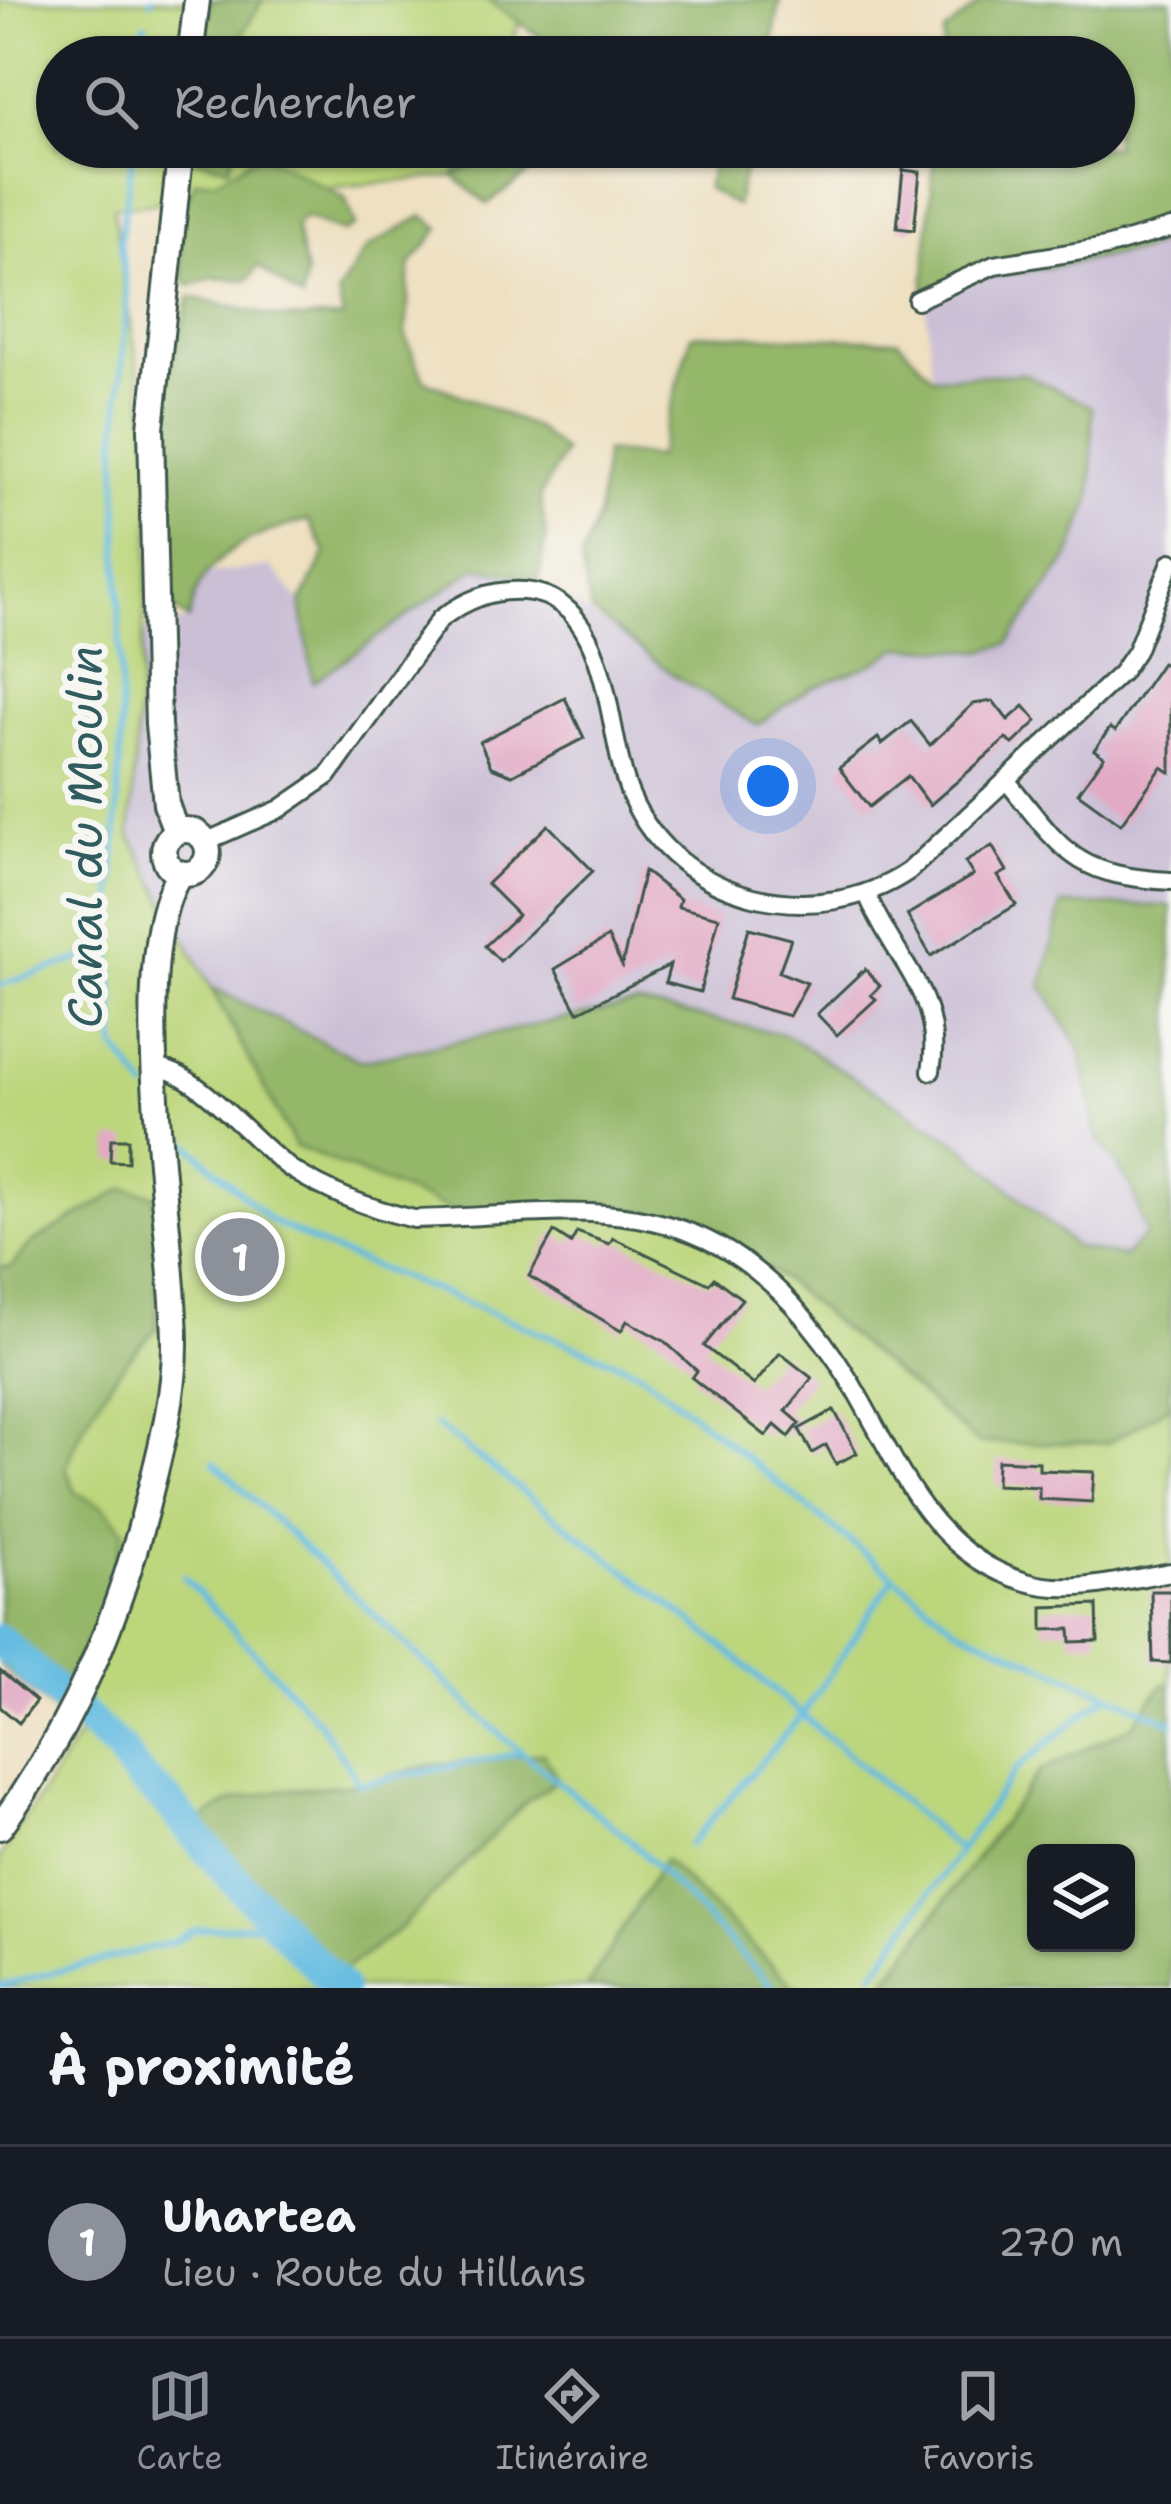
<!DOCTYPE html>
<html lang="fr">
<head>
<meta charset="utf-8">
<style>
  body { margin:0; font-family:"Shantell Sans",sans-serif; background:#20242c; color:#f1f3f6 }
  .controls { position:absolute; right:36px; bottom:36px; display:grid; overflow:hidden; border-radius:18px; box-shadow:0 3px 9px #0004 }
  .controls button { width:108px; height:108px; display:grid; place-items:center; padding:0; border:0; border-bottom:3px solid #363941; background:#171b24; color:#f1f3f6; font:60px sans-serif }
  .you { position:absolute; left:768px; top:786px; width:42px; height:42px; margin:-30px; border:9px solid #fff; border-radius:50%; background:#1a73e8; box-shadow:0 0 0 18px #1a73e833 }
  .badge { display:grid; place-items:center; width:78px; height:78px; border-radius:50%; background:#8c9099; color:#fff; font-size:39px; font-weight:700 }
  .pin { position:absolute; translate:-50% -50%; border:6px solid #fff; box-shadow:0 3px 12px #0006 }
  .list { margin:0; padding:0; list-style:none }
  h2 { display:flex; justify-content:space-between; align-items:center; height:156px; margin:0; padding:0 48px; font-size:51px }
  h2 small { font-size:39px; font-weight:400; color:#9ea1a6 }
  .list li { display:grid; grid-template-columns:78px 1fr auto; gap:36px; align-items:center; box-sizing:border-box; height:192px; padding:0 48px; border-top:3px solid #363941 }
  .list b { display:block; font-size:45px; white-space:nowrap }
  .list p { margin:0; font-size:39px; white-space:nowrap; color:#9ea1a6 }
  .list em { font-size:39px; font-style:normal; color:#9ea1a6 }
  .icon { flex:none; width:66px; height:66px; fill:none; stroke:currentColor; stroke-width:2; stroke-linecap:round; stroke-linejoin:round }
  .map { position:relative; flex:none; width:1171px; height:1988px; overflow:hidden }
  .search { position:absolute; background:#171b24; box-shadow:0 3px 9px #0004; left:36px; right:36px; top:36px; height:132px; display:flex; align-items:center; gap:30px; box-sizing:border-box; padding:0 42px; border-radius:66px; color:#9ea1a6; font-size:45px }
  .sheet { height:348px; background:#171b24 }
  nav { display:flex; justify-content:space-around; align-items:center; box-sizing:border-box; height:168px; border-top:3px solid #363941; background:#171b24; font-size:33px; color:#9ea1a6 }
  nav a { display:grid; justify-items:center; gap:6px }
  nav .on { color:#8c9099 }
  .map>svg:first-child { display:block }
  .industrial { fill:#cbbfd5 }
  .green { fill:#bcd67b; stroke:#6e8a58; stroke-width:3 }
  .forest { fill:#95b76b; stroke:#5a7a50; stroke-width:3; fill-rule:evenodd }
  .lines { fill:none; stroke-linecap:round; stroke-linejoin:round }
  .stream { stroke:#64bbe1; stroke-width:6 }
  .river { stroke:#64bbe1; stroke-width:33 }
  .building { fill:#e2aac5 }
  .street-casing { stroke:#3e5549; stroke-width:22 }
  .secondary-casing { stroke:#3e5549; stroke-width:30 }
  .street { stroke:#fff; stroke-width:16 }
  .secondary { stroke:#fff; stroke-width:24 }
  .labels { text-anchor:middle; stroke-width:12; stroke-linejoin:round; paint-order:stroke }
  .water-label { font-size:48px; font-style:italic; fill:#305c5f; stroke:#f6f6f2 }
</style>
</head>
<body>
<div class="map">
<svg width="1171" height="1988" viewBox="0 0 1171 1988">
  <rect width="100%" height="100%" fill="#f6f6f2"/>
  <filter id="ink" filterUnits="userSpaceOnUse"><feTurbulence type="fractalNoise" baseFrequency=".00833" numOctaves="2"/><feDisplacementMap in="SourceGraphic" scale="24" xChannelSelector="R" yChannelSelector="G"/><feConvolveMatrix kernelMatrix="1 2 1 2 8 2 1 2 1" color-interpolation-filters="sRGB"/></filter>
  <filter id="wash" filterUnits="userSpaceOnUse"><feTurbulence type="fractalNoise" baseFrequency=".004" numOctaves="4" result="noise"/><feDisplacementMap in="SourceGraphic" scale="48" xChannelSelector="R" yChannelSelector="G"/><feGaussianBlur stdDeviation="2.7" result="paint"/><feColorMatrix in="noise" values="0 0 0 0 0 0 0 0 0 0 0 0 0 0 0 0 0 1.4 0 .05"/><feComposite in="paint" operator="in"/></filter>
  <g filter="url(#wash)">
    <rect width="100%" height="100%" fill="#eee0c1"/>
    <polygon class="industrial" points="1171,238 1171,906 1119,909 1042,986 1081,1050 1096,1134 1133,1189 1146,1235 1123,1257 1076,1247 961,1145 921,1122 638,1004 361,1061 211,987 130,834 143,632 189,620 192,595 205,574 271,567 301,602 314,681 478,567 538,580 756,725 812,687 866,667 901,647 982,651 1025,374 933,378 924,288 1140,251"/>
    <polygon class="green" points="0,0 487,0 520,22 505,57 57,57 57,147 467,147 454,176 113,207 154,470 130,835 295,1146 540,1205 610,1204 700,1222 781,1278 1108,1443 1171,1405 1171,1687 1163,1685 1132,1726 1040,1771 884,1984 887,1988 796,1988 664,1860 587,1988 0,1988 0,1857 80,1734 0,1665"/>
    <g class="forest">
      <polygon points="211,0 263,0 242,34 246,57 203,57"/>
      <polygon points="487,0 780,0 770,57 569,57"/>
      <polygon points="984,0 1171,0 1171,238 1140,251 924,288 935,147 1114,147 1114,57 942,57 944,33"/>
      <polygon points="195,147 235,147 229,167 194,159"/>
      <polygon points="501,147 565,147 487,204 454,176"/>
      <polygon points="718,147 750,147 736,206 706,188"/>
      <polygon points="261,153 345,198 355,226 343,232 305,217 295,225 306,274 302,299 258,266 248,280 212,278 190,286 181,276 181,216 195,181 217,180"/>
      <path d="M423,216L440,228L410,265L406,337L424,380L536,428L564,452L540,496L546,537L538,580L477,567L313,682L301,602L326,553L308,520C252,534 197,556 189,620L172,608L167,380L190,297L283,319L343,318L338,293L367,248Z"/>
      <polygon points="692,334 898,340 933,377 1025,374 1092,407 1092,495 1071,554 1008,644 982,651 901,647 866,667 812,687 757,725 675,676 591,611 581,560 598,515 605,452 657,457"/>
      <polygon points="1062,905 1171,906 1171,1405 1108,1443 978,1443 781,1278 704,1224 607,1204 450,1210 295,1146 211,987 361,1061 638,1004 786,1035 961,1145 1075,1247 1123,1257 1146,1235 1133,1189 1096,1134 1081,1050 1042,986"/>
      <path d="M125,1188L155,1195L157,1328C115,1370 86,1412 66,1468L76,1493L103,1506L124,1530C110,1590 94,1644 57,1694L0,1641V1267H11L30,1244Z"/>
      <path d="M1164,1684L1171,1687V1988H887L884,1985L1040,1771L1132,1726ZM1036,1853H1126V1943H1036Z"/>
      <polygon points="543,1753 558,1779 524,1804 398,1930 332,1979 187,1828 231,1801 282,1790 360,1784 426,1766"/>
      <polygon points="664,1860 796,1988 587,1988"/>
    </g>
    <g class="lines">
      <g class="stream">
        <polyline points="151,1 151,0"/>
        <polyline points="141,57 145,25"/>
        <polyline points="134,147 120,241 127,297 117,445 121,734 111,950 116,1048 147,1090"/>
        <polyline points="0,985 111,950"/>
        <polyline points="165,1115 181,1137 271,1221 324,1247 639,1371 956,1627 1171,1722"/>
        <polyline points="436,1425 714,1639 959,1850"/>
        <polyline points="214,1462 505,1739 629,1839 774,1988"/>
        <polyline points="184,1577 319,1722 360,1784 520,1753"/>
        <polyline points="689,1845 803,1714 894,1577"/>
        <polyline points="874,1973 1017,1768 1109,1694"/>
        <polyline points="0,1986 174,1942 195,1930 274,1923"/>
      </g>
      <path class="river" d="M0,1641L122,1752C135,1780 160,1790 178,1814C228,1877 284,1931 340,1988"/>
    </g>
    <g id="blocks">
      <g class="building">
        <polygon points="903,170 920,172 914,230 897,228"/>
        <polygon points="1162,663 1171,668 1171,773 1162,767 1121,824 1078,793 1104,757 1094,750 1110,728 1115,731"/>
        <polygon points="565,698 584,738 512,775 491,767 480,742"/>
        <polygon points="993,701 1008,720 1024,706 1037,721 1013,744 1006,739 930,805 908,776 869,807 839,768 878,738 882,744 911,721 930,745 973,704"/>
        <polygon points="548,825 593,871 500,961 485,946 518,915 487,884"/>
        <polygon points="992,846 1007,871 998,876 1016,905 931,956 907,915 973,875 965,862"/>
        <polygon points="644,871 680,899 678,907 719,917 700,992 665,983 670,965 578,1012 555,969 608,937 622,965"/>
        <polygon points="749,928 791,939 779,972 807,983 789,1016 728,999"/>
        <polygon points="865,969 880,986 871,995 876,999 837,1035 817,1014"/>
        <polygon points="111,1139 128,1139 128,1162 110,1161"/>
        <polygon points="230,1226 272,1256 249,1287 208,1258"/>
        <polygon points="554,1232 571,1243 577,1232 609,1244 613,1238 709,1284 714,1278 742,1299 704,1346 754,1385 780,1353 812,1378 786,1411 800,1423 789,1437 775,1425 766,1436 692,1378 697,1371 664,1341 627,1321 621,1331 529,1276"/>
        <polygon points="834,1410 857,1453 836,1464 826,1445 812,1453 799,1429"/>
        <polygon points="997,1460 1039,1462 1039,1470 1094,1472 1092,1502 1039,1499 1039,1487 996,1485"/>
        <polygon points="1151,1591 1171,1591 1171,1663 1153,1662"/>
        <polygon points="1097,1605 1098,1641 1071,1642 1070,1629 1043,1630 1043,1607"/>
        <polygon points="0,1671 36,1701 19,1723 0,1707"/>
      </g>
    </g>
  </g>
  <g filter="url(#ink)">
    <use href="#blocks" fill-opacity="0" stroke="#3e5549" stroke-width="3"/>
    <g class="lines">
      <g class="street-casing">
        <g id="street">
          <polyline points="917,300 994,265 1106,247 1171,228"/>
          <path d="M1007,781C1064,852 1074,876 1171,881"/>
          <path d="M205,842L280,809L328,776L440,619C466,600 491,589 524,591C614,598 604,734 631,796C677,903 818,933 909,871L1121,673L1136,651L1171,562"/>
          <path d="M867,894C894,961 945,996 931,1071"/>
          <path d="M156,1068C197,1070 254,1144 291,1169C329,1193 371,1209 414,1219C515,1218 625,1194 719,1246C774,1276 819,1330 851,1383C898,1462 928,1553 1026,1582C1072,1596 1126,1579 1171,1572"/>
        </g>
      </g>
      <g class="secondary-casing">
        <g id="secondary">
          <polyline points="190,57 197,0"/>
          <circle cx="186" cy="852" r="22"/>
          <polyline points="176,832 166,804 158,725 151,428 181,147"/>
          <path d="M0,1827C76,1722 121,1613 151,1488C163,1440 175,1393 175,1344C175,1238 123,957 180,874"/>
        </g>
      </g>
      <use href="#street" class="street"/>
      <use href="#secondary" class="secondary"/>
    </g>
  </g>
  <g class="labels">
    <g class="water-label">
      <text transform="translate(85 837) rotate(-90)" y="17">Canal du Moulin</text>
    </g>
  </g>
</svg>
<div class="controls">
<button><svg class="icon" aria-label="layers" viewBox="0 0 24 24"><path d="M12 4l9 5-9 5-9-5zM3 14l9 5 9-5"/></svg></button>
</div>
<div class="you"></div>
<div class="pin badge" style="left:240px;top:1257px">1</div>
<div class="search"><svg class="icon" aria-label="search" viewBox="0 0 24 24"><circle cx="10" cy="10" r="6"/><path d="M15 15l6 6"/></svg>Rechercher</div>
</div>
<section class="sheet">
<h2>À proximité<small></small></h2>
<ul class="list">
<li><span class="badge">1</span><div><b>Uhartea</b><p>Lieu · Route du Hillans</p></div><em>270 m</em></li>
</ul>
</section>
<nav>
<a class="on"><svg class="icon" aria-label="map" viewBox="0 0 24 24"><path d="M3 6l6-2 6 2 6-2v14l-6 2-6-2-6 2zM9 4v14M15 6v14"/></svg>Carte</a>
<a><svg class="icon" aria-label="directions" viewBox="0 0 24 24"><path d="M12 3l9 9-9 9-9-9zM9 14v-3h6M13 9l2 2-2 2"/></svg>Itinéraire</a>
<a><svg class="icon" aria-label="saved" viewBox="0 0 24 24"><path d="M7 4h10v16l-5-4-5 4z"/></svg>Favoris</a>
</nav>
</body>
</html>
